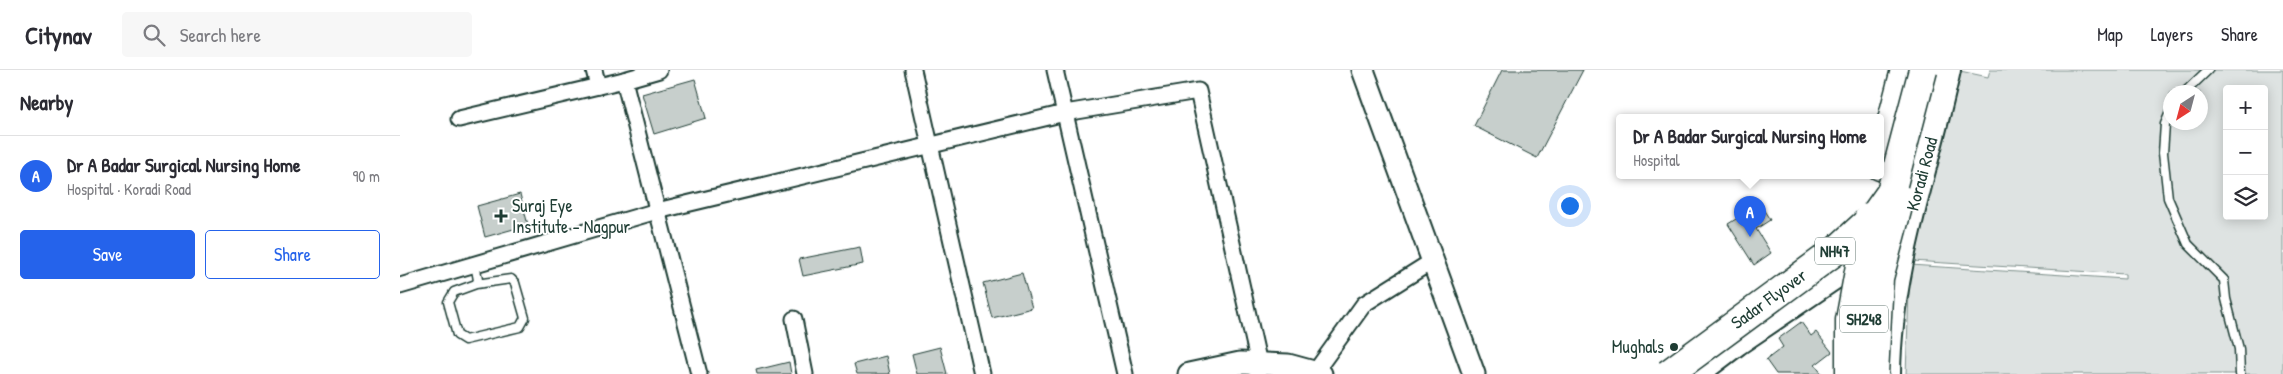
<!DOCTYPE html>
<html lang="en">
<head>
<meta charset="utf-8">
<style>
  body { margin:0; font-family:"Patrick Hand",sans-serif; background:#f7f7f7; color:#2b2b33 }
  .controls { position:absolute; right:15px; top:15px; display:grid; overflow:hidden; border-radius:5px; box-shadow:0 2px 12px #0003 }
  .controls button { width:45px; height:45px; display:grid; place-items:center; padding:0; border:0; border-bottom:1px solid #e1e1e2; background:#fff; color:#2b2b33; font:25px sans-serif }
  .compass { position:absolute; left:1763px; top:15px; width:45px; height:45px; border-radius:50%; background:#fff; box-shadow:0 2px 12px #0003; rotate:216deg }
  .you { position:absolute; left:1169px; top:135px; width:18px; height:18px; margin:-12px; border:4px solid #fff; border-radius:50%; background:#1a73e8; box-shadow:0 0 0 8px #1a73e833 }
  .badge { display:grid; place-items:center; width:32px; height:32px; border-radius:50%; background:#2563eb; color:#fff; font-size:16px; font-weight:700 }
  .pin { position:absolute; translate:-50% -41px; filter:drop-shadow(0 1px 2px #0008) }
  .pin::after { content:''; position:absolute; top:26px; width:18px; height:15px; background:inherit; clip-path:polygon(0 0,100% 0,50% 100%) }
  .popup { position:absolute; left:1216px; top:44px; width:268px; height:65px; box-sizing:border-box; display:grid; place-content:center; border-radius:5px; background:#fff; filter:drop-shadow(0 1px 4px #0005); font-size:16px; white-space:nowrap; color:#7c7c81 }
  .popup b { font-size:19px; color:#2b2b33 }
  .popup::after { content:''; position:absolute; left:50%; top:100%; margin-left:-10px; border:10px solid transparent; border-top-color:#fff }
  .list { margin:0; padding:0; list-style:none }
  h2 { display:flex; justify-content:space-between; align-items:center; height:65px; margin:0; padding:0 20px; font-size:21px }
  h2 small { font-size:16px; font-weight:400; color:#7c7c81 }
  .list li { display:grid; grid-template-columns:32px 1fr auto; gap:15px; align-items:center; box-sizing:border-box; height:80px; padding:0 20px; border-top:1px solid #e1e1e2 }
  .list b { display:block; font-size:19px; white-space:nowrap }
  .list p { margin:0; font-size:16px; white-space:nowrap; color:#7c7c81 }
  .list em { font-size:16px; font-style:normal; color:#7c7c81 }
  .actions { display:flex; gap:10px; padding:15px 20px }
  .actions a { flex:1; padding:11px 0; border:1px solid #2563eb; border-radius:5px; text-align:center; font-size:18px; color:#2563eb }
  .actions .main { background:#2563eb; color:#fff }
  .icon { flex:none; width:28px; height:28px; fill:none; stroke:currentColor; stroke-width:2; stroke-linecap:round; stroke-linejoin:round }
  .map { position:relative; flex:none; width:1883px; height:304px; overflow:hidden }
  header { display:flex; align-items:center; gap:30px; box-sizing:border-box; height:70px; padding:0 25px; background:#fff; border-bottom:1px solid #e1e1e2 }
  header strong { font-size:24px }
  nav { display:flex; gap:28px; margin-inline-start:auto; font-size:18px }
  .search { width:350px; height:45px; background:#f7f7f7; display:flex; align-items:center; gap:12px; box-sizing:border-box; padding:0 18px; border-radius:5px; color:#7c7c81; font-size:19px }
  main { display:flex }
  aside { flex:1; background:#fff }
  .map>svg:first-child { display:block }
  .green { fill:#dee3e2; stroke:#7e908b; fill-rule:evenodd }
  .building { fill:#c7cfcc; stroke:#1f3d34 }
  .lines { fill:none; stroke-linecap:round; stroke-linejoin:round }
  .lane-casing { stroke:#1f3d34; stroke-width:11 }
  .street-casing { stroke:#1f3d34; stroke-width:19 }
  .secondary-casing { stroke:#1f3d34; stroke-width:25 }
  .primary-casing { stroke:#1f3d34; stroke-width:28 }
  .highway-casing { stroke:#1f3d34; stroke-width:31 }
  .lane { stroke:#fff; stroke-width:8 }
  .street { stroke:#fff; stroke-width:15 }
  .secondary { stroke:#fff; stroke-width:21 }
  .primary { stroke:#fff; stroke-width:24 }
  .highway { stroke:#fff; stroke-width:28 }
  .highway-bridge-casing { stroke:#1f3d34; stroke-width:31; stroke-linecap:butt }
  .highway-bridge { stroke:#fff; stroke-width:28 }
  .poi-dot { fill:#1f3d34; stroke:#fff; stroke-width:2 }
  .labels { text-anchor:middle; stroke-width:4; stroke-linejoin:round; paint-order:stroke }
  .shield { fill:#fff; stroke:#627771; stroke-width:1 }
  .shield-label { font-size:16px; font-weight:bold; fill:#1f3d34 }
  .street-label { font-size:18px; fill:#1f3d34; stroke:#fff }
  .poi-label { font-size:18px; fill:#1f3d34; stroke:#fff; text-anchor:start }
</style>
</head>
<body>
<header>
<strong>Citynav</strong>
<div class="search"><svg class="icon" aria-label="search" viewBox="0 0 24 24"><circle cx="10" cy="10" r="6"/><path d="M15 15l6 6"/></svg>Search here</div>
<nav><a>Map</a><a>Layers</a><a>Share</a></nav>
</header>
<main>
<aside>
<h2>Nearby<small></small></h2>
<ul class="list">
<li><span class="badge">A</span><div><b>Dr A Badar Surgical Nursing Home</b><p>Hospital · Koradi Road</p></div><em>90 m</em></li>
</ul>
<div class="actions"><a class="main">Save</a><a>Share</a></div>
</aside>
<div class="map">
<svg width="1883" height="304" viewBox="0 0 1883 304">
  <rect width="100%" height="100%" fill="#fff"/>
  <filter id="ink" filterUnits="userSpaceOnUse"><feTurbulence type="fractalNoise" baseFrequency=".02" numOctaves="2"/><feDisplacementMap in="SourceGraphic" scale="10" xChannelSelector="R" yChannelSelector="G"/><feConvolveMatrix kernelMatrix="1 2 1 2 8 2 1 2 1" color-interpolation-filters="sRGB"/></filter>
  <g filter="url(#ink)">
    <path class="green" d="M1590,0H1883V304H1506L1510,195L1725,209V204L1512,191L1560,1L1588,7ZM1827,19H1864V146H1827ZM1770,22H1800V52H1770Z"/>
    <g class="building">
      <polygon points="1102,0 1183,0 1137,88 1074,56"/>
      <polygon points="295,9 306,48 254,64 242,24"/>
      <polygon points="120,124 128,155 85,167 77,136"/>
      <polygon points="1360,134 1370,150 1356,159 1371,183 1354,195 1328,154"/>
      <polygon points="460,177 463,194 403,206 399,189"/>
      <polygon points="622,203 632,238 592,248 583,213"/>
      <polygon points="1401,252 1411,266 1416,262 1432,282 1415,295 1422,304 1376,304 1366,290 1383,277 1378,269"/>
      <polygon points="540,277 547,304 517,304 512,284"/>
      <polygon points="486,286 490,304 457,304 454,294"/>
      <polygon points="389,292 391,304 357,304 356,300"/>
    </g>
    <g class="lines">
      <g class="lane-casing">
        <g id="lane">
          <polyline points="1785,22 1808,0"/>
          <polyline points="1770,42 1765,54 1763,83 1768,128 1788,174 1824,210 1826,229 1839,279 1840,304"/>
          <polyline points="75,194 78,210 76,214 54,222 48,232 57,265 65,270 120,257 125,248 115,213 111,209 76,214"/>
        </g>
      </g>
      <g class="street-casing">
        <g id="street">
          <polyline points="194,0 198,16"/>
          <polyline points="259,0 224,10 299,304"/>
          <polyline points="513,0 582,304"/>
          <polyline points="655,0 725,304"/>
          <polyline points="59,49 224,10"/>
          <polyline points="0,216 257,141 665,43 798,21 859,294"/>
          <polyline points="394,249 405,304"/>
          <polyline points="915,302 964,234 1034,190"/>
        </g>
      </g>
      <g class="secondary-casing">
        <g id="secondary">
          <polyline points="963,0 1074,304"/>
          <polyline points="789,304 840,293 888,295 921,304"/>
        </g>
      </g>
      <g class="primary-casing">
        <g id="primary">
          <polyline points="1296,304 1337,273 1471,182"/>
          <path d="M1488,304C1489,200 1526,101 1548,0"/>
        </g>
      </g>
      <g class="highway-casing">
        <polyline id="highway" points="1480,96 1505,0"/>
      </g>
      <use href="#lane" class="lane"/>
      <use href="#street" class="street"/>
      <use href="#secondary" class="secondary"/>
      <use href="#primary" class="primary"/>
      <use href="#highway" class="highway"/>
      <g class="highway-bridge-casing">
        <g id="highway-bridge">
          <polyline points="1268,304 1438,179 1474,146 1491,122 1523,0"/>
          <polyline points="1450,304 1450,250 1469,147"/>
          <polyline points="1474,304 1479,208 1500,129"/>
        </g>
      </g>
      <use href="#highway-bridge" class="highway-bridge"/>
    </g>
  </g>
  <g class="poi-dot">
    <path d="M98.5 138.5h5v5h5v5h-5v5h-5v-5h-5v-5h5z"/>
    <circle cx="1274" cy="277" r="5"/>
  </g>
  <g class="labels">
    <g class="shield">
      <rect x="1415" y="167.5" width="40" height="27" rx="4"/>
      <rect x="1440" y="235.5" width="48" height="27" rx="4"/>
    </g>
    <g class="shield-label">
      <text x="1435" y="187">NH47</text>
      <text x="1464" y="255">SH248</text>
    </g>
    <g class="street-label">
      <text transform="translate(1522 104) rotate(-75)" y="6">Koradi Road</text>
      <text transform="translate(1369 229) rotate(-36)" y="6">Sadar Flyover</text>
    </g>
    <g class="poi-label">
      <text x="112" y="142">Suraj Eye<tspan x="112" dy="21">Institute - Nagpur</tspan></text>
      <text x="1264" y="283" text-anchor="end">Mughals</text>
    </g>
  </g>
</svg>
<div class="controls">
<button>+</button>
<button>−</button>
<button><svg class="icon" aria-label="layers" viewBox="0 0 24 24"><path d="M12 4l9 5-9 5-9-5zM3 14l9 5 9-5"/></svg></button>
</div>
<svg class="compass" viewBox="-18 -18 36 36"><path d="M0-13l5 13h-10z" fill="#e53935"/><path d="M0 13l5-13h-10z" fill="#7c7c81"/></svg>
<div class="you"></div>
<div class="pin badge" style="left:1350px;top:167px">A</div>
<div class="popup"><b>Dr A Badar Surgical Nursing Home</b>Hospital</div>
</div>
</main>
</body>
</html>
